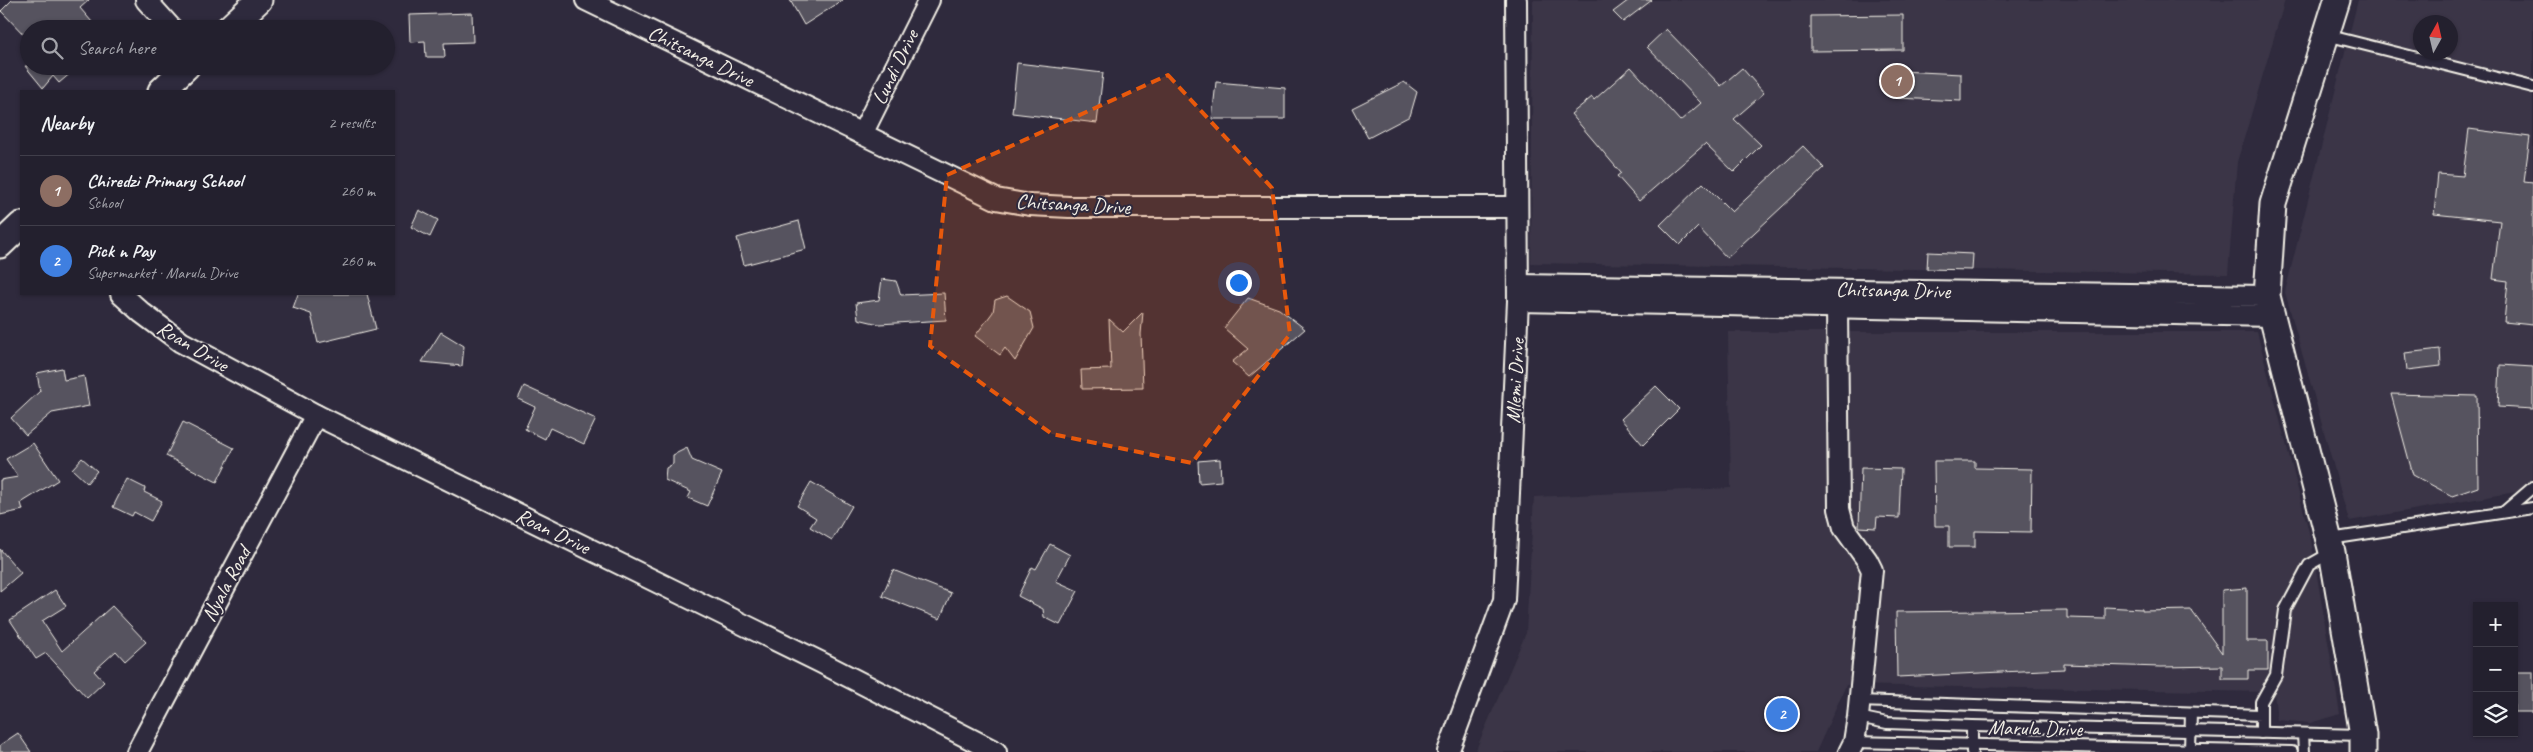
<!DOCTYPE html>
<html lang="en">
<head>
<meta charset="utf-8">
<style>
  body { margin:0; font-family:Caveat,sans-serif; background:#2b2836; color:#f1f3f6 }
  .controls { position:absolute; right:15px; bottom:15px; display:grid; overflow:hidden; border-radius:0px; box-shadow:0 1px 4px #0004 }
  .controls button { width:45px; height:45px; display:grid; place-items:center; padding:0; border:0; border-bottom:1px solid #403e4a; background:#23202e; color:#f1f3f6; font:25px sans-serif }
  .compass { position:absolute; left:2413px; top:15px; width:45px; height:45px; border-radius:50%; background:#23202e; box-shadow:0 1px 4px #0004; rotate:8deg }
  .you { position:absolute; left:1238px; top:282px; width:18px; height:18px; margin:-12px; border:4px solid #fff; border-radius:50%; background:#1a73e8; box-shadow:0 0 0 8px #1a73e833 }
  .badge { display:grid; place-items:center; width:32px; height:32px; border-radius:50%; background:#ffd166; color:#fff; font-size:16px; font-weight:700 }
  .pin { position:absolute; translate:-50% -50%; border:2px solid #fff; box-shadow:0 1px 5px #0006 }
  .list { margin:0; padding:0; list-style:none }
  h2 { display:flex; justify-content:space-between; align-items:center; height:65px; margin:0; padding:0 20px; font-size:21px }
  h2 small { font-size:16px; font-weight:400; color:#a3a3aa }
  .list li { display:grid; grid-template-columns:32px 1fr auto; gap:15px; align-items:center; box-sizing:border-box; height:70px; padding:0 20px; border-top:1px solid #403e4a }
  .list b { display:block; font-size:19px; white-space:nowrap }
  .list p { margin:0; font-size:16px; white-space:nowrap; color:#a3a3aa }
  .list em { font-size:16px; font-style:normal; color:#a3a3aa }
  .icon { flex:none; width:28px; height:28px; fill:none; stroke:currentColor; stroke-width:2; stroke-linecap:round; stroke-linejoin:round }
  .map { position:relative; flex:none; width:2533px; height:752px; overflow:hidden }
  .search { position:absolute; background:#23202e; box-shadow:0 1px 4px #0004; left:20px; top:20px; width:375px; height:55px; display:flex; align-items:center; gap:12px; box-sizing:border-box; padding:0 18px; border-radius:28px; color:#a3a3aa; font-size:19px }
  .panel { position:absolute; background:#23202e; box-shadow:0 1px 4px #0004; left:20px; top:90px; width:375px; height:205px; border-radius:0px }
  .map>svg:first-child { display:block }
  .built { fill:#3b3647; fill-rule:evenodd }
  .building { fill:#56525f; stroke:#f4f1e8 }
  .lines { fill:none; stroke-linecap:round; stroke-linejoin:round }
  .service-casing { stroke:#f4f1e8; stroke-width:14 }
  .minor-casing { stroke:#f4f1e8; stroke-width:24 }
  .tertiary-casing { stroke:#f4f1e8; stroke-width:29 }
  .service { stroke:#2f2a3d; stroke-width:10 }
  .minor { stroke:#2f2a3d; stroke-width:20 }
  .tertiary { stroke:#2f2a3d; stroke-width:25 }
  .marked { fill:#e8590c; fill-opacity:0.2; stroke:#e8590c; stroke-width:4; stroke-dasharray:10 6; stroke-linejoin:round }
  .labels { text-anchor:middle; stroke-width:4; stroke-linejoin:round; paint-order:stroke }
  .street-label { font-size:21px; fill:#f4f1e8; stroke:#2f2a3d }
</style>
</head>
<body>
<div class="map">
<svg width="2533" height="752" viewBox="0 0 2533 752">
  <rect width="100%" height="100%" fill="#2f2a3d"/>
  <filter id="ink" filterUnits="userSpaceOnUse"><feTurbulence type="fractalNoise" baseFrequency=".02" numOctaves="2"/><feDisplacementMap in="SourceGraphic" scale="10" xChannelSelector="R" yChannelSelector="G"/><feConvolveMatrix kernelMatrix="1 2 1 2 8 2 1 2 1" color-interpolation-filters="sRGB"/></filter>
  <g filter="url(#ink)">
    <g class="built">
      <polygon points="1533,0 2285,0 2237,162 2228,274 1531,263"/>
      <path d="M2358,0H2533V489L2349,521L2285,292ZM2420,22H2450V52H2420Z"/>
      <polygon points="1728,332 2257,332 2311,540 2340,714 2310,723 2277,720 2274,692 1846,685 1816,752 1475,752 1526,633 1534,497 1731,488"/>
    </g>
    <g class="building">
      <polygon points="12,0 89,0 80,8 98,29 29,29 29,40 1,11"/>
      <polygon points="790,0 843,0 804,25"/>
      <polygon points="1629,0 1652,0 1623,22 1613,12"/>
      <polygon points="472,13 473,42 444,43 445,57 426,57 425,41 410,42 409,15"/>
      <polygon points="1903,15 1903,50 1811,51 1811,16"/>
      <polygon points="1666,29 1721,86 1742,68 1764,93 1734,119 1761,145 1734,172 1705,144 1639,201 1617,176 1621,173 1571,114 1592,97 1594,100 1631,67 1680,121 1701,103 1647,47"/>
      <polygon points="1017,63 1103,73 1097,123 1012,113"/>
      <polygon points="25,66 79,66 59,83 53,76 43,88"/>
      <polygon points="1899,71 1961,74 1961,101 1898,98"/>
      <polygon points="1216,82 1285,88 1285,119 1212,119"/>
      <polygon points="1404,82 1417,92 1410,116 1368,138 1352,108"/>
      <polygon points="2469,129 2530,137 2524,181 2533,182 2533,325 2504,322 2508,281 2493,279 2500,221 2434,214 2438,174 2463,176"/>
      <polygon points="1803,146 1824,168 1727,258 1698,227 1680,245 1660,225 1703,183 1732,212"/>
      <polygon points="419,210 438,220 430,237 411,227"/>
      <polygon points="799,221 806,249 744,265 737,238"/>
      <polygon points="1928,252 1973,254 1972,270 1927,269"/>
      <polygon points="882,279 896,281 901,295 944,293 946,320 879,324 858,319 856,303 879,300"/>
      <polygon points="298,294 367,294 376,329 318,343 311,314 293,308"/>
      <polygon points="1007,296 1030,312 1034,328 1015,361 1005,348 1000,355 975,336 993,312 995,300"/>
      <polygon points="1248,298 1279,309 1305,329 1249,377 1232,362 1248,349 1224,328"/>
      <polygon points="1143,312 1141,334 1143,388 1082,389 1081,370 1111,369 1109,319 1123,332"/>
      <polygon points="441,332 464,346 462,366 422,362"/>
      <polygon points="2440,349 2441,366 2407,370 2405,353"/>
      <polygon points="2500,365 2533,367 2533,409 2498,407"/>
      <polygon points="62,368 64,380 84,376 89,406 52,413 26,435 11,418 40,391 37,373"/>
      <polygon points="524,386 596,419 584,444 550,428 545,439 525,429 535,407 518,399"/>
      <polygon points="1656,386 1679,409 1643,445 1621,419"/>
      <polygon points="2391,394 2477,396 2478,487 2452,496 2413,475"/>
      <polygon points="183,422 234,448 217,482 166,456"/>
      <polygon points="33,443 58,480 21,503 23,510 0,515 0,480 18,477 6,459"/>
      <polygon points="687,448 692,460 722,473 707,506 688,498 691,492 665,480 666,468 673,464 673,455"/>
      <polygon points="82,458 97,471 87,483 72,469"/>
      <polygon points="1220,459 1221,481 1199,483 1198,461"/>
      <polygon points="1934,461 1975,461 1975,468 2032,469 2031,532 1975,531 1975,547 1949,547 1949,526 1935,526"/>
      <polygon points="1861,468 1901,469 1899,518 1877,517 1876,528 1859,527"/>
      <polygon points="127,479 145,488 144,492 162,501 151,521 134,512 132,516 113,507"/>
      <polygon points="811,482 852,506 832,540 810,527 816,518 797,506"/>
      <polygon points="1050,544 1070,555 1056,581 1078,591 1060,625 1044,617 1043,609 1018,596 1032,567 1036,569"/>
      <polygon points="0,549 21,573 0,591"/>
      <polygon points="893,570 951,593 940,619 882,596"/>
      <polygon points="2247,588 2247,641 2268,641 2268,670 2248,670 2248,679 2222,679 2222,666 2161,667 2064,664 2064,669 1897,677 1896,612 2067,610 2067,618 2105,619 2105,607 2142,609 2142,611 2191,610 2222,653 2222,590"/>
      <polygon points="55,590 66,606 42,621 62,651 112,606 146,642 125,661 116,651 94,671 104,682 87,698 46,653 36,659 10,620"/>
      <rect x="2514" y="672" width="19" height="40"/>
      <polygon points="18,733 31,752 0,752 0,745"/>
    </g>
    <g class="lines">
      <g class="service-casing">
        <g id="service">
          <polyline points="2326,35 2533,87"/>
          <polyline points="2505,511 2533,487"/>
          <polyline points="2330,539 2533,508"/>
          <polyline points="1859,701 2261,715 2261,733"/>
          <polyline points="2261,715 2261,702 2276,675 2285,610 2309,565 2332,552"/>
          <polyline points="1858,717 1887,723 1972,726 2363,735"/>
          <polyline points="2303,734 2304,752"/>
          <polyline points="1854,742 2292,752"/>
          <polyline points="2190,750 2191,713"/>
          <polyline points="1972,752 1972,726"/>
        </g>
      </g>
      <g class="minor-casing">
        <g id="minor">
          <polyline points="146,0 172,29"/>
          <polyline points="586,0 996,199 1030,205 1069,207 1516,207"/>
          <polyline points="862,134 929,0"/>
          <polyline points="1518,285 2267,296"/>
          <polyline points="121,294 142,313 181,342 316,415 820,662 996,752"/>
          <polyline points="1518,301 2272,316"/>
          <polyline points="1837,307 1839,509 1844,528 1867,560 1872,570 1858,717 1854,742 1849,752"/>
          <polyline points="137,752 316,415"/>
          <polyline points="1448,752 1504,600 1518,301 1516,0"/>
        </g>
      </g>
      <g class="tertiary-casing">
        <g id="tertiary">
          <polyline points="2337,0 2273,204 2267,296 2332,552 2363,735 2363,752"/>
          <polyline points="228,29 259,0"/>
          <polyline points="161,91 187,66"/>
          <polyline points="0,245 21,225"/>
        </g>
      </g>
      <use href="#service" class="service"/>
      <use href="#minor" class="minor"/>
      <use href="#tertiary" class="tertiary"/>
    </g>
  </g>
  <path class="marked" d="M1168,75L1272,188L1290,334L1192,463L1052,434L930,346L947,175Z"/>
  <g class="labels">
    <g class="street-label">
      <text transform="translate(701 56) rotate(26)" y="7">Chitsanga Drive</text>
      <text transform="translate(895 67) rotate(-64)" y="7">Lundi Drive</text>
      <text transform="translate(1073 204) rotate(3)" y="7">Chitsanga Drive</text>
      <text transform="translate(1893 290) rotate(1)" y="7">Chitsanga Drive</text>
      <text transform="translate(193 346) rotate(31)" y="7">Roan Drive</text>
      <text transform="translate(1515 381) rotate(-87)" y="7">Mlemi Drive</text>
      <text transform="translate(553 531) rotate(26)" y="7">Roan Drive</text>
      <text transform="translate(226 584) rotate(-62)" y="7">Nyala Road</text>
      <text transform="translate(2035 728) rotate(1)" y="7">Marula Drive</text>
    </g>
  </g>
</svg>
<div class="controls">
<button>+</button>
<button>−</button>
<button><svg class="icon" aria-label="layers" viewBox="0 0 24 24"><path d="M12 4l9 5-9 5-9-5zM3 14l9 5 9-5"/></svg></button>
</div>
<svg class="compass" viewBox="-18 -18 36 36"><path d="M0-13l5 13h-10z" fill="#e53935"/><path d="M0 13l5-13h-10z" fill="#a3a3aa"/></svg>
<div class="you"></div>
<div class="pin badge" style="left:1897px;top:81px;background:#8d6e63">1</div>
<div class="pin badge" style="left:1782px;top:714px;background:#3f7fe0">2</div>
<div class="search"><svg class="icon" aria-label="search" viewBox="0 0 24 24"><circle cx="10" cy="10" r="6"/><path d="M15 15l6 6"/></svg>Search here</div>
<section class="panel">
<h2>Nearby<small>2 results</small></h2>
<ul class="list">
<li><span class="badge" style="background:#8d6e63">1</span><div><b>Chiredzi Primary School</b><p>School</p></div><em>260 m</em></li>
<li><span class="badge" style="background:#3f7fe0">2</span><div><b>Pick n Pay</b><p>Supermarket · Marula Drive</p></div><em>260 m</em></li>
</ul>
</section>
</div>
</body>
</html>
